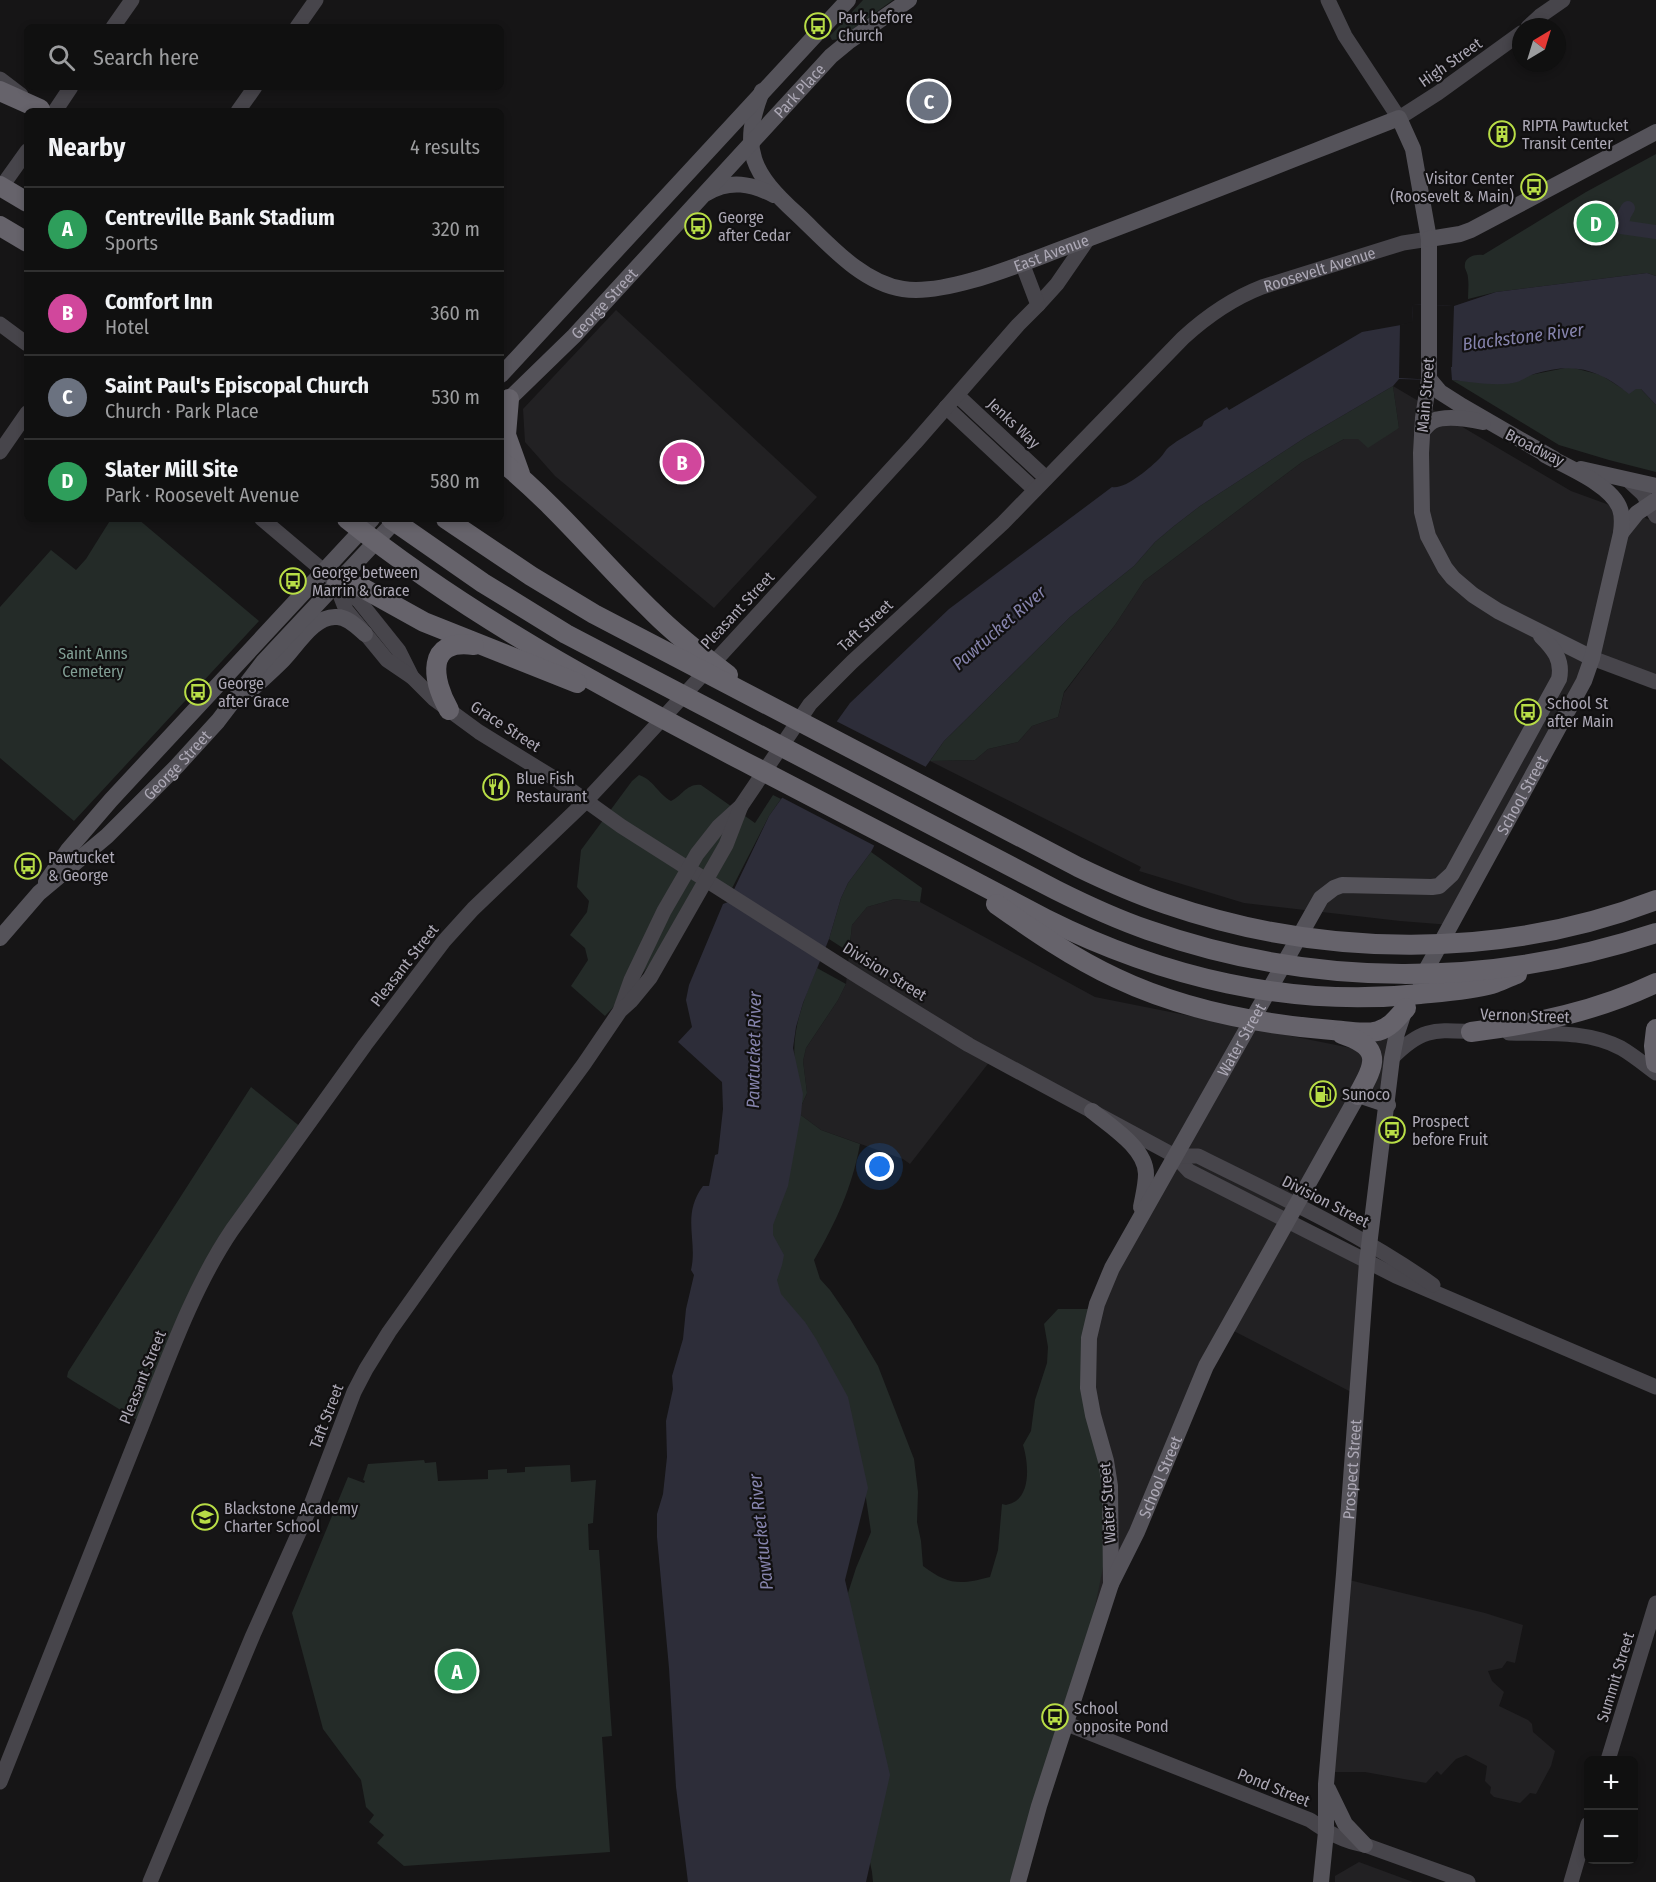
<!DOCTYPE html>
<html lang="en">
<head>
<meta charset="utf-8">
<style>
  body { margin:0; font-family:"Fira Sans Condensed",sans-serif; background:#191919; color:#f1f3f6 }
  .controls { position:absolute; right:18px; bottom:18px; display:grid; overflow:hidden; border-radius:9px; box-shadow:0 3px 9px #0003 }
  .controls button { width:54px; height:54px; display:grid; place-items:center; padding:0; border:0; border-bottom:2px solid #303030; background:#101010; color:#f1f3f6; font:30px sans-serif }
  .compass { position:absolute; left:1512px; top:18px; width:54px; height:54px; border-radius:50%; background:#101010; box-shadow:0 3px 9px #0003; rotate:38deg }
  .you { position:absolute; left:880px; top:1167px; width:21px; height:21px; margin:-15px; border:4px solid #fff; border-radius:50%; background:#1a73e8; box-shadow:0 0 0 9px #1a73e833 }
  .badge { display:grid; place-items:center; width:39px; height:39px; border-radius:50%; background:#0b8043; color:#fff; font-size:20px; font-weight:700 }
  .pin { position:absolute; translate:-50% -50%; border:3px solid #fff; box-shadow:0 2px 6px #0006 }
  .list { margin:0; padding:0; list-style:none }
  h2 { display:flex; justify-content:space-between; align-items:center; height:78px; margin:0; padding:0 24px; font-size:26px }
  h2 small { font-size:20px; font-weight:400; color:#9c9d9f }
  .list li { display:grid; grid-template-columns:39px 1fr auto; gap:18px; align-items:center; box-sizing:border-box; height:84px; padding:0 24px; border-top:2px solid #303030 }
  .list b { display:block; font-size:22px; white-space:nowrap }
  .list p { margin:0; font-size:20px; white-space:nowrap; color:#9c9d9f }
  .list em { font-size:20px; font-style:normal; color:#9c9d9f }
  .icon { flex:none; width:33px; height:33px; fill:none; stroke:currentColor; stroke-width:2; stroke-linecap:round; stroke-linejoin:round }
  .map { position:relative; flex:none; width:1656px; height:1882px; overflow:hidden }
  .search { position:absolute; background:#101010; box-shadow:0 3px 9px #0003; left:24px; top:24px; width:480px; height:66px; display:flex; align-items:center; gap:15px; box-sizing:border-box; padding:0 21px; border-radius:9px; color:#9c9d9f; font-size:22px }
  .panel { position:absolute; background:#101010; box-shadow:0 3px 9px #0003; left:24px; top:108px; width:480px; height:414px; border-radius:9px }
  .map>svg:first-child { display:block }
  .built { fill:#222123 }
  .green { fill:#242b28 }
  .water { fill:#2d2d39 }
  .pier { fill:#161516 }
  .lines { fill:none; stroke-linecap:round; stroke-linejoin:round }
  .canal { stroke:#2d2d39; stroke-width:14 }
  .secondary { stroke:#47454b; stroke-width:15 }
  .primary { stroke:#55535a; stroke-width:16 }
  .highway { stroke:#66636b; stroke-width:20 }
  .labels { text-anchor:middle; stroke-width:4.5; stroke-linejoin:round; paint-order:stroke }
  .poi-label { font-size:16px; fill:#aca8b5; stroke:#111011; text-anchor:start }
  .street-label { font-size:16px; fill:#aca8b5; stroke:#111011 }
  .park-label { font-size:16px; fill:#819e94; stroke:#111011 }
  .water-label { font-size:18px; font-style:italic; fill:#8583ac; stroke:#111011 }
</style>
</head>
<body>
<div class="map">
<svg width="1656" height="1882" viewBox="0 0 1656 1882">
  <rect width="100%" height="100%" fill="#161516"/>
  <g class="built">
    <polygon points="616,310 817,497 714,608 555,476 525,442 523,409"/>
    <polygon points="1393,386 1571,491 1656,522 1656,683 1592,659 1451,925 1400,921 1244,903 1139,871 1141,867 930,761 975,760 988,749 1018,742 1032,726 1058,717 1064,693 1115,625 1144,581 1302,462 1344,439 1358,439 1399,428"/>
    <polygon points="895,899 920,902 1095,997 1351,1048 1393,1033 1389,1102 1356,1099 1286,1226 1362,1265 1351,1392 1230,1329 1092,1641 1096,1425 1094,1317 1180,1154 994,1056 910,1164 903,1159 821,1130 798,1113 807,1093 803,1061 806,1048 838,1000 846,984 852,925 867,907"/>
    <polygon points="1349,1580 1485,1613 1523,1625 1515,1663 1507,1661 1502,1668 1488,1671 1492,1681 1504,1692 1499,1706 1528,1720 1532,1724 1533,1732 1555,1751 1551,1766 1536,1794 1530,1793 1520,1803 1494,1797 1490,1793 1491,1787 1485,1781 1487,1766 1466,1755 1456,1759 1441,1775 1437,1771 1426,1783 1365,1772 1332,1772"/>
    <polygon points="1359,1862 1413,1882 1335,1882 1335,1876"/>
  </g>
  <g class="green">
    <polygon points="863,0 893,0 839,39 832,40 830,36"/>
    <path d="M1656,154V276L1647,273L1496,292L1468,299C1468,292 1469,285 1468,278C1468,274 1466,271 1465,268C1463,257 1475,254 1483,255L1586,192Z"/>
    <polygon points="1570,367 1601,375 1623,389 1641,389 1656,405 1656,472 1609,460 1559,445 1452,380 1490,383"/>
    <polygon points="1393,386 1399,428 1368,448 1358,439 1344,439 1302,462 1144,581 1115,625 1064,692 1058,717 1032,726 1018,742 988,749 975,760 930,761 944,741 1070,617 1134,566 1155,542 1174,526 1200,506 1306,437"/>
    <polygon points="111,519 138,519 259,621 74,821 0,758 0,607 51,550 76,570 86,559"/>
    <path d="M639,775C654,780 657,793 671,801C682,796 687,783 701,785L755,823L773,795L781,799L769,816L727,898L710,888L631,988L605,1016L571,986L588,960L585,948L570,935L587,912L589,901L577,887L581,850L632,781Z"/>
    <polygon points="871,852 922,888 920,902 895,899 867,907 852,925 849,952 829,939 841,898 848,883"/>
    <path d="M817,968L846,984L838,1000L806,1048L803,1061L807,1093L798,1113L821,1130L860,1144C852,1188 836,1222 814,1260L820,1279L830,1290L850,1319L878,1366L914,1459L918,1492L917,1522L921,1541L923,1566C948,1585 960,1585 990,1577L998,1550L1002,1504L1006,1505C1009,1504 1013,1503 1016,1501C1031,1490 1028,1461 1023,1445L1031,1431L1035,1400L1047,1363L1048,1347L1044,1324L1058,1309H1091L1088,1379L1108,1464L1107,1548L1089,1636L1018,1882H873L872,1872L867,1848L848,1593L856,1568L871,1532L864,1485L765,1268L795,1064C791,1029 804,999 817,968Z"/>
    <polygon points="251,1087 307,1132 215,1260 137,1420 73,1381 67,1377 68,1372"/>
    <polygon points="424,1460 425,1463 436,1462 438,1481 488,1479 488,1470 507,1469 507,1473 525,1472 525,1467 570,1465 571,1482 596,1480 593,1523 588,1524 589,1550 599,1550 612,1736 602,1737 610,1852 404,1866 377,1843 384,1835 369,1822 374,1815 366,1807 361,1780 323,1729 292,1613 348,1477 364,1483 365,1481 363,1480 368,1464"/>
  </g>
  <path class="water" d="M1647,273L1656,276V405L1641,389H1636L1629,394C1598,369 1574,362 1534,374C1528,376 1523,380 1517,382C1499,387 1471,382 1452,380L1451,367H1437L1436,380L1399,379L1393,386L1306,437L1200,506L1174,526L1155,542L1134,566L1070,617L944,741L887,821L871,852L848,883L841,898L829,939L803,1003L796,1027L793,1048L803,1094L801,1114L788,1186L773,1225V1235L784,1255L782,1265L777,1280L781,1294L805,1322L816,1339L848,1397L868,1488L845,1580L890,1775L866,1882H688L676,1787L669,1668L657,1537V1514L663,1494L667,1457L666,1421L673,1389L672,1376L683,1339L686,1309L694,1275L691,1270C698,1240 681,1216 703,1186H709L715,1155L718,1154L723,1109L722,1082L678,1042L692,1027L686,1000L689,985L723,904L728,902L769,816L850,703L949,609L1112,487C1125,490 1151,467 1160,458C1164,454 1165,450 1169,447C1179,439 1191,433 1202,426L1204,421L1227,407L1229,410L1362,332L1412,323L1413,304L1454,306L1496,292Z"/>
  <g class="pier">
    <polygon points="1413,304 1454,306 1452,367 1437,367 1436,380 1399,378 1400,325 1412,322"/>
    <polygon points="834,720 928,768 890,823 877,847 779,796"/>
  </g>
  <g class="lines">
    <polyline class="canal" points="1628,208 1624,215 1621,227 1656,232"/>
    <g class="secondary">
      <polyline points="1328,0 1345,36 1399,118 1438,93 1521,33"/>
      <polyline points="113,27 132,0"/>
      <polyline points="297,27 316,0"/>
      <polyline points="1528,27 1540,16 1563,0"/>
      <polyline points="0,79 21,95"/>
      <polyline points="55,111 71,87"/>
      <polyline points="238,111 255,87"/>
      <polyline points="0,189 27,151"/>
      <polyline points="1038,305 1057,284 1088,239"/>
      <polyline points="0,324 27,344"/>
      <polyline points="957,395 1046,478"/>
      <polyline points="946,407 1035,490"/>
      <polyline points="0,452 27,413"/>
      <polyline points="1628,480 1643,494 1656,516"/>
      <polyline points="262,519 359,601 399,651 412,677"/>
      <polyline points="337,583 339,592 346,610 387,660 412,677 434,699 479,732 557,780 621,826 862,979 969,1045 1175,1156 1189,1171 1396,1276 1656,1387"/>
      <polyline points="1592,658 1656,682"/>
      <path id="s1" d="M621,1008L631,980L664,911L697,854L719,826L741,806L810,704L852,662L1003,523L1183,338C1207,316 1231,299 1262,287L1403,243L1429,239"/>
      <path d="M1509,1033C1546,1034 1587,1030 1621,1048C1633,1055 1644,1064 1656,1073"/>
      <path d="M1392,1058C1425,1024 1439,1031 1482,1032"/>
      <path d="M1175,1156H1198C1278,1196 1360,1233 1433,1285"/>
      <path d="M1067,1724L1310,1820C1327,1832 1344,1842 1365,1845L1468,1882"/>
      <polyline points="1608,1760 1656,1603"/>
      <path d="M0,1782C45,1668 90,1554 136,1440C164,1371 190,1292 232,1230L365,1045L444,941L473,909L586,801L629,755L915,443L1018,325L1038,305L1022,263"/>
      <polyline points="150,1882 253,1635 309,1510 354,1392 366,1369 389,1332 448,1249 584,1064 620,1011 631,1001 650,978 726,845 741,806"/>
      <polyline points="1571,1882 1588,1824"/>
    </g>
    <g class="primary">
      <path id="s2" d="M762,91C739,150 753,174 797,214C827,242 861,283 903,289C948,296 1025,262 1069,246C1179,205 1289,161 1399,118L1413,149L1429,239V379L1423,418L1421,453L1422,512L1428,536L1445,568L1453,578L1473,595L1498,611L1592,658"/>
      <path d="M707,193C730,179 752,184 774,195"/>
      <polyline points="1429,239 1460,234 1471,230 1656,132"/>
      <polyline points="501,375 848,0"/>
      <polyline points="1429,379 1440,392 1462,406 1554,459"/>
      <path id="s3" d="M501,407L574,336L831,56L848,42L909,0"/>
      <path d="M1422,431C1425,428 1428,424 1433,421C1446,415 1469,419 1483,422"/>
      <polyline points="1581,469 1656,486"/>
      <polyline points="1621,533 1637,513 1656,500"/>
      <path d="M252,689C263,679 273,670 283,660C297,646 314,615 337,617C348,617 357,627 365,634"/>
      <polyline points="46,882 68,850 111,800 372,519"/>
      <path id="s4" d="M0,938L39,893L107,836L177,766L218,721L263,662L397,519"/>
      <path id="s5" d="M1420,981L1584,681L1592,658L1621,533C1622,525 1623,517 1620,509C1612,485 1567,467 1545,455"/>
      <path d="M1092,1111C1110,1126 1146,1148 1146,1174C1146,1185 1143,1196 1141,1207"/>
      <path id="s6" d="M1111,1584L1110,1486L1106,1461L1093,1415L1088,1388L1089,1338L1097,1304L1112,1268L1321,898L1334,888L1342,885L1432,887L1439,886L1452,874L1559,679C1563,660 1554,649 1541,636"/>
      <polyline points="1328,1789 1345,1824 1365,1845"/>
      <path id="s7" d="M1018,1882L1039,1806L1111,1584L1137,1532L1206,1366L1358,1095L1388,1105"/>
      <path id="s8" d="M1321,1882L1326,1832V1784L1344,1574L1367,1262L1392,1058L1397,1033L1404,1012"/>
    </g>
    <g class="highway">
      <polyline points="0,91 40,109"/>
      <polyline points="0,186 27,202"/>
      <polyline points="0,226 27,242"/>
      <polyline points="509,399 506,435 520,474"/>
      <path d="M501,461C558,507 602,563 654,613C677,636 703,656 728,675"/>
      <path d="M347,519C469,617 607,690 745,762C845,814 946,866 1046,919C1162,977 1290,1008 1420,994C1441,992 1472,990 1492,984C1500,981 1509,977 1517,974"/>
      <path d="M391,519L483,583L566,634L1056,890C1086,905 1116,919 1148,930C1313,988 1490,988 1656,933"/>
      <path d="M446,519L531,576L594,614L1078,867C1107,881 1136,894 1166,904C1322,958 1501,960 1656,900"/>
      <polyline points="337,583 361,587 424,622 577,683"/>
      <path d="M449,710C432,680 425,638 474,645"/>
      <path d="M996,904C1034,931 1073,958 1116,978C1183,1010 1259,1024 1332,1030C1347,1031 1364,1035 1378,1031C1390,1028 1398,1017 1406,1008"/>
      <polyline points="1656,1029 1654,1046 1656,1063"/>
      <path d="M1471,1032C1535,1024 1597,1011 1656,983"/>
      <path d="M1342,1034C1384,1048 1375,1064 1358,1095"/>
    </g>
  </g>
  <defs>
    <g id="bus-ring" transform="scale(1.35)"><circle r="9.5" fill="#111011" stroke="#b8dd46" stroke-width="1.5"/><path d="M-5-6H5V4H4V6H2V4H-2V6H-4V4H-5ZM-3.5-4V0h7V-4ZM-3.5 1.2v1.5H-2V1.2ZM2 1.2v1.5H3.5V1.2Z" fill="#b8dd46"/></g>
    <g id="building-ring" transform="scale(1.35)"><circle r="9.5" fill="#111011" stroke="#b8dd46" stroke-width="1.5"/><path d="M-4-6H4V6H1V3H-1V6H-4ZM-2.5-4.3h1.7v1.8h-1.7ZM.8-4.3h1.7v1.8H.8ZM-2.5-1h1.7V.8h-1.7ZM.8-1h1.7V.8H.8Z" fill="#b8dd46"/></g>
    <g id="restaurant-ring" transform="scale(1.35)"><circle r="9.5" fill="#111011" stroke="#b8dd46" stroke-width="1.5"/><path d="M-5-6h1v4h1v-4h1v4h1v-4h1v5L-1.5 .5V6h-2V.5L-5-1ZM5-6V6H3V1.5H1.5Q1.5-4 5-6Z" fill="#b8dd46"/></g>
    <g id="fuel-ring" transform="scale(1.35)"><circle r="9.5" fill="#111011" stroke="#b8dd46" stroke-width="1.5"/><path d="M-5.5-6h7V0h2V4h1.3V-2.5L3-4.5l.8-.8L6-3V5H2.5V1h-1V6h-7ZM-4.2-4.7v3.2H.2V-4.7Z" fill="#b8dd46"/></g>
    <g id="school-ring" transform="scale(1.35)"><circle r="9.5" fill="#111011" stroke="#b8dd46" stroke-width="1.5"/><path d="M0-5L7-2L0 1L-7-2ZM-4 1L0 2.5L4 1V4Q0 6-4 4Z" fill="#b8dd46"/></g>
  </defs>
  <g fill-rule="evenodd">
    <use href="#bus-ring" x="818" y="26"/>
    <use href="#building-ring" x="1502" y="134"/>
    <use href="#bus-ring" x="1534" y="187"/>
    <use href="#bus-ring" x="698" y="226"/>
    <use href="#bus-ring" x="293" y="581"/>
    <use href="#bus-ring" x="198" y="692"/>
    <use href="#bus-ring" x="1528" y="712"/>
    <use href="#restaurant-ring" x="496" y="787"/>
    <use href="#bus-ring" x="28" y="866"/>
    <use href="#fuel-ring" x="1323" y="1094"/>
    <use href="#bus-ring" x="1392" y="1130"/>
    <use href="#school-ring" x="205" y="1517"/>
    <use href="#bus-ring" x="1055" y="1717"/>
  </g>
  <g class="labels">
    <g class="poi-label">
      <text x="838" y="23">Park before<tspan x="838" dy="18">Church</tspan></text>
      <text x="1522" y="131">RIPTA Pawtucket<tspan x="1522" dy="18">Transit Center</tspan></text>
      <text x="1514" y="184" text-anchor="end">Visitor Center<tspan x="1514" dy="18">(Roosevelt &amp; Main)</tspan></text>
      <text x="718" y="223">George<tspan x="718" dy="18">after Cedar</tspan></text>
      <text x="312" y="578">George between<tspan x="312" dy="18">Marrin &amp; Grace</tspan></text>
      <text x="218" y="689">George<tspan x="218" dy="18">after Grace</tspan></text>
      <text x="1547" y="709">School St<tspan x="1547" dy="18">after Main</tspan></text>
      <text x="516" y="784">Blue Fish<tspan x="516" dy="18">Restaurant</tspan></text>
      <text x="48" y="863">Pawtucket<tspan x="48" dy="18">&amp; George</tspan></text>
      <text x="1342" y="1100">Sunoco</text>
      <text x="1412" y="1127">Prospect<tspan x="1412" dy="18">before Fruit</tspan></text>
      <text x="224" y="1514">Blackstone Academy<tspan x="224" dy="18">Charter School</tspan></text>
      <text x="1074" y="1714">School<tspan x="1074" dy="18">opposite Pond</tspan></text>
    </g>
    <g class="street-label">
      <text transform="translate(1450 62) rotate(-35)" y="6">High Street</text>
      <text dy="6" stroke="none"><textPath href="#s3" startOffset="435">Park Place</textPath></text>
      <text dy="6" stroke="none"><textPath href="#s2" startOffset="426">East Avenue</textPath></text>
      <text dy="6" stroke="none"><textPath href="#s1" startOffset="1038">Roosevelt Avenue</textPath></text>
      <text dy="6" stroke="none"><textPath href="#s3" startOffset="146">George Street</textPath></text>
      <text transform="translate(1425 395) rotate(-85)" y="6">Main Street</text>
      <text transform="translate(1014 423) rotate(43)" y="6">Jenks Way</text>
      <text transform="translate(1535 447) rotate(27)" y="6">Broadway</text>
      <text transform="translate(737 610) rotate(-47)" y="6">Pleasant Street</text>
      <text transform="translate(865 625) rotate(-43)" y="6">Taft Street</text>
      <text transform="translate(506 726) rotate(33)" y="6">Grace Street</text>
      <text dy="6" stroke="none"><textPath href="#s4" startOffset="248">George Street</textPath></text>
      <text dy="6" stroke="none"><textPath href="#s5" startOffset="212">School Street</textPath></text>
      <text transform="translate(404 965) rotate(-52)" y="6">Pleasant Street</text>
      <text transform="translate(885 971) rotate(32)" y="6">Division Street</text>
      <text transform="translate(1525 1015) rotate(2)" y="6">Vernon Street</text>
      <text dy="6" stroke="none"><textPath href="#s6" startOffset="585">Water Street</textPath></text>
      <text transform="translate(1326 1201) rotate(27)" y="6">Division Street</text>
      <text transform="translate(142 1377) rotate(-68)" y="6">Pleasant Street</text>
      <text transform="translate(326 1416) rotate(-69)" y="6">Taft Street</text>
      <text dy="6" stroke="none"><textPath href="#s8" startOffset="414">Prospect Street</textPath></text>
      <text dy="6" stroke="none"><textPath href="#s7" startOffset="430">School Street</textPath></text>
      <text transform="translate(1107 1503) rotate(-94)" y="6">Water Street</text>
      <text transform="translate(1615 1677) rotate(-73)" y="6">Summit Street</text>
      <text transform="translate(1274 1787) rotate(22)" y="6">Pond Street</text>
    </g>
    <g class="park-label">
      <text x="93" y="659">Saint Anns<tspan x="93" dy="18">Cemetery</tspan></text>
    </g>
    <g class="water-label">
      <text transform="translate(1523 337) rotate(-7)" y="6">Blackstone River</text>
      <text transform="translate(999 628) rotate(-41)" y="6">Pawtucket River</text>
      <text transform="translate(754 1050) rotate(-89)" y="6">Pawtucket River</text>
      <text transform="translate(761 1532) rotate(-96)" y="6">Pawtucket River</text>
    </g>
  </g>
</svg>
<div class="controls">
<button>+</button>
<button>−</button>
</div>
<svg class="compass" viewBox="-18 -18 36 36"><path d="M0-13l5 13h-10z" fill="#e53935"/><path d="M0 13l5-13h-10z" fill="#9c9d9f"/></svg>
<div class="you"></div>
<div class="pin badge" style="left:457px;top:1671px;background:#2e9e5b">A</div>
<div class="pin badge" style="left:682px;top:462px;background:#d1479c">B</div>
<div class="pin badge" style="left:929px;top:101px;background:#6b7280">C</div>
<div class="pin badge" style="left:1596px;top:223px;background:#2e9e5b">D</div>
<div class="search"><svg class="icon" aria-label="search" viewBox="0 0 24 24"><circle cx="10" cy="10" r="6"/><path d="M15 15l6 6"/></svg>Search here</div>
<section class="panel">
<h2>Nearby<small>4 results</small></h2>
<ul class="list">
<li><span class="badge" style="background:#2e9e5b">A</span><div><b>Centreville Bank Stadium</b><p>Sports</p></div><em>320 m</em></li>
<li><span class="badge" style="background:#d1479c">B</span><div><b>Comfort Inn</b><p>Hotel</p></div><em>360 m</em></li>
<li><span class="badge" style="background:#6b7280">C</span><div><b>Saint Paul's Episcopal Church</b><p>Church · Park Place</p></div><em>530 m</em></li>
<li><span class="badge" style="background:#2e9e5b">D</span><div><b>Slater Mill Site</b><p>Park · Roosevelt Avenue</p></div><em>580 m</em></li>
</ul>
</section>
</div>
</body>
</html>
